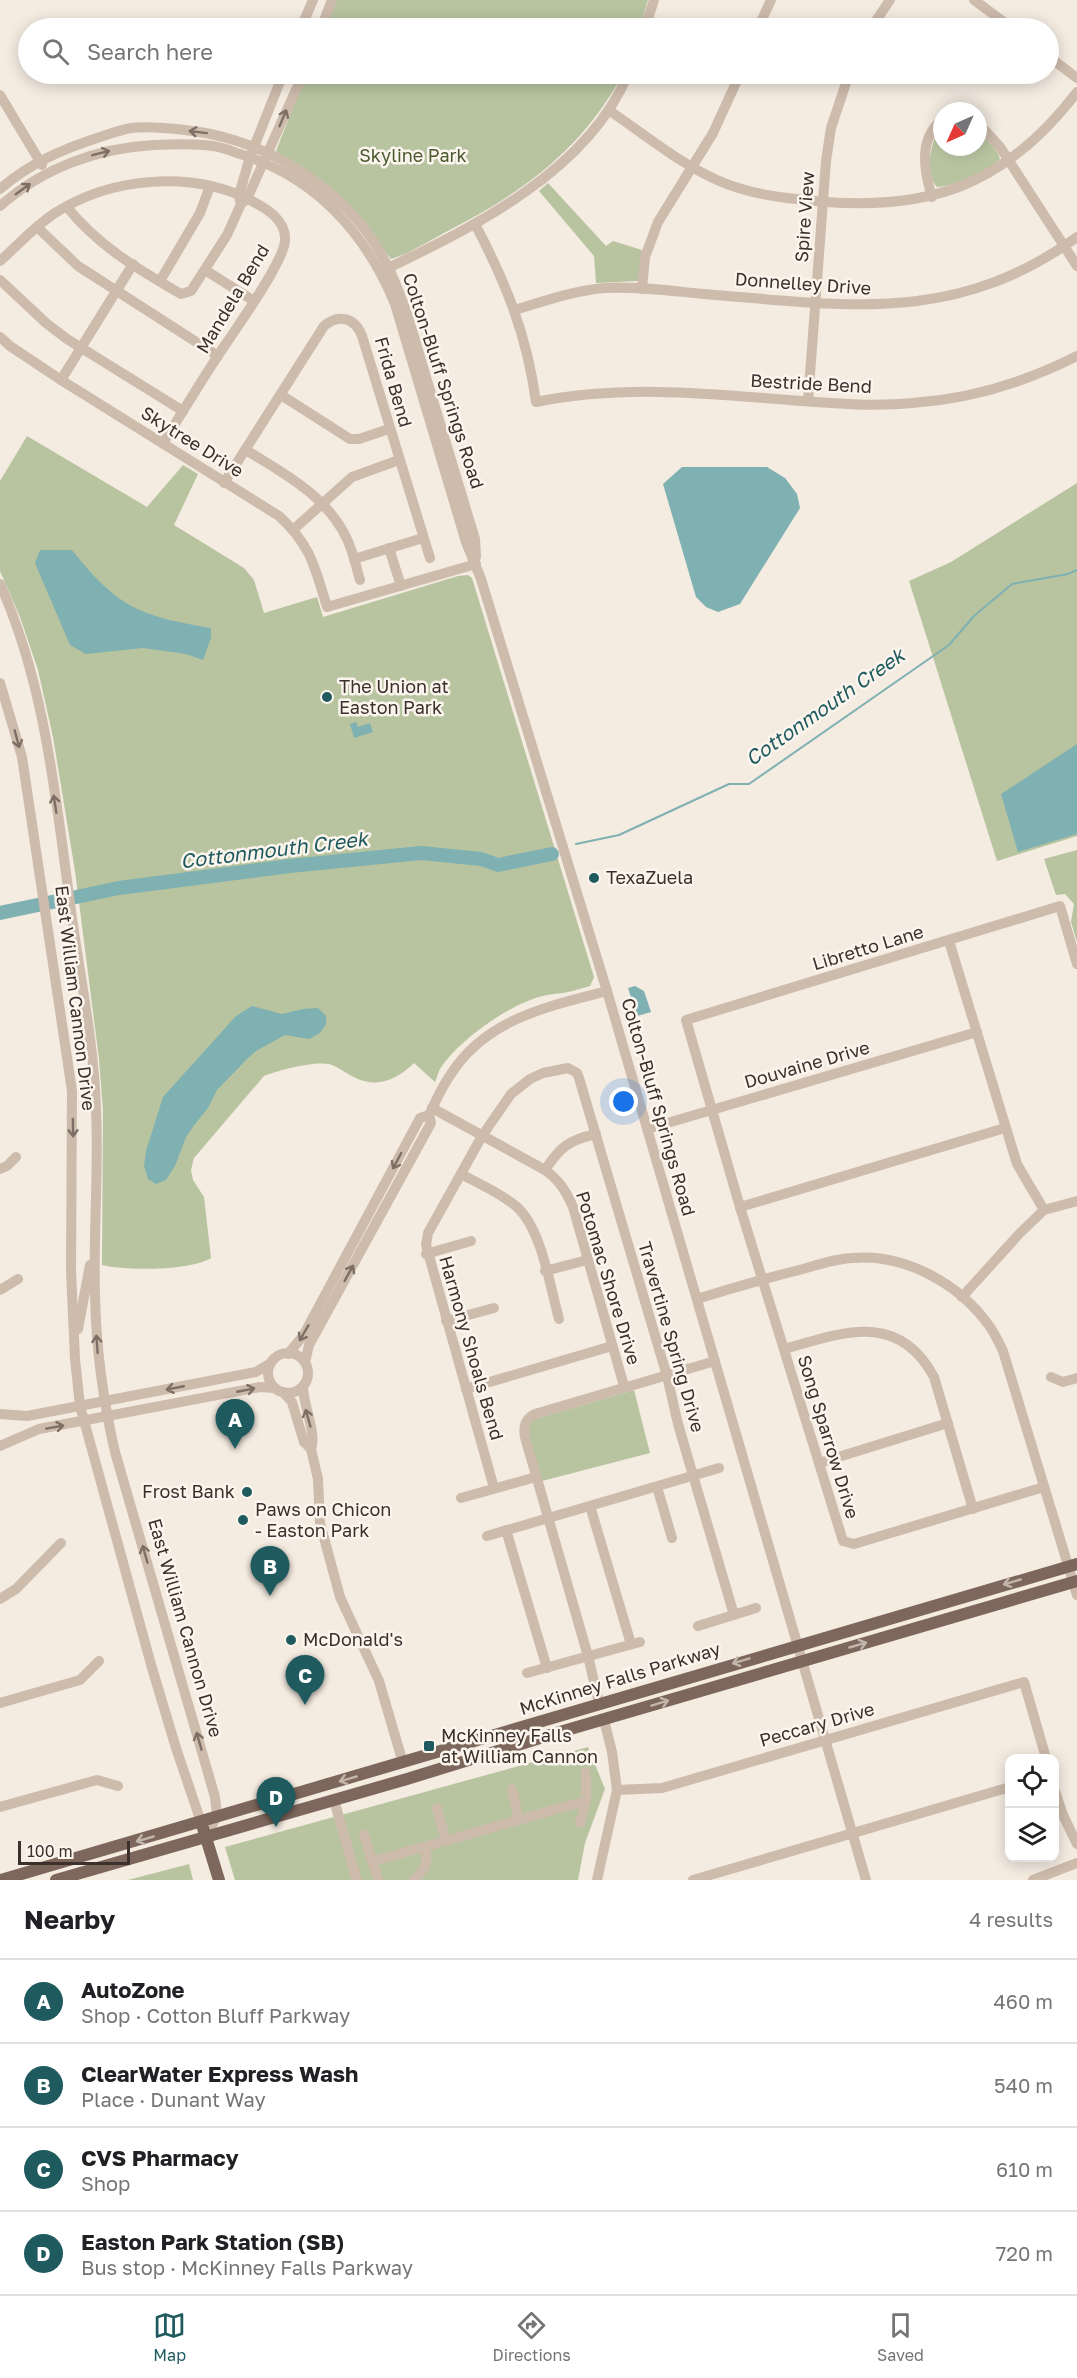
<!DOCTYPE html>
<html lang="en">
<head>
<meta charset="utf-8">
<style>
  body { margin:0; font-family:"Golos Text",sans-serif; background:#f2f2f2; color:#202124 }
  .controls { position:absolute; right:18px; bottom:18px; display:grid; overflow:hidden; border-radius:12px; box-shadow:0 3px 15px #0003 }
  .controls button { width:54px; height:54px; display:grid; place-items:center; padding:0; border:0; border-bottom:2px solid #e0e0e0; background:#fff; color:#202124; font:30px sans-serif }
  .compass { position:absolute; left:933px; top:102px; width:54px; height:54px; border-radius:50%; background:#fff; box-shadow:0 3px 15px #0003; rotate:225deg }
  .scale { position:absolute; left:18px; bottom:15px; width:112px; box-sizing:border-box; padding-left:6px; border:3px solid #3b302b; border-top:0; font-size:16px; line-height:21px; white-space:nowrap; color:#3b302b; -webkit-text-stroke:4px #fbf5ee; paint-order:stroke }
  .you { position:absolute; left:624px; top:1102px; width:21px; height:21px; margin:-15px; border:4px solid #fff; border-radius:50%; background:#1a73e8; box-shadow:0 0 0 9px #1a73e833 }
  .badge { display:grid; place-items:center; width:39px; height:39px; border-radius:50%; background:#1f5a5e; color:#fff; font-size:20px; font-weight:700 }
  .pin { position:absolute; translate:-50% -50px; filter:drop-shadow(0 2px 3px #0008) }
  .pin::after { content:''; position:absolute; top:32px; width:21px; height:18px; background:inherit; clip-path:polygon(0 0,100% 0,50% 100%) }
  .list { margin:0; padding:0; list-style:none }
  h2 { display:flex; justify-content:space-between; align-items:center; height:78px; margin:0; padding:0 24px; font-size:26px }
  h2 small { font-size:20px; font-weight:400; color:#757577 }
  .list li { display:grid; grid-template-columns:39px 1fr auto; gap:18px; align-items:center; box-sizing:border-box; height:84px; padding:0 24px; border-top:2px solid #e0e0e0 }
  .list b { display:block; font-size:22px; white-space:nowrap }
  .list p { margin:0; font-size:20px; white-space:nowrap; color:#757577 }
  .list em { font-size:20px; font-style:normal; color:#757577 }
  .icon { flex:none; width:33px; height:33px; fill:none; stroke:currentColor; stroke-width:2; stroke-linecap:round; stroke-linejoin:round }
  .map { position:relative; flex:none; width:1077px; height:1880px; overflow:hidden }
  .search { position:absolute; background:#fff; box-shadow:0 3px 15px #0003; left:18px; right:18px; top:18px; height:66px; display:flex; align-items:center; gap:15px; box-sizing:border-box; padding:0 21px; border-radius:33px; color:#757577; font-size:22px }
  .sheet { height:414px; background:#fff }
  nav { display:flex; justify-content:space-around; align-items:center; box-sizing:border-box; height:84px; border-top:2px solid #e0e0e0; background:#fff; font-size:16px; color:#757577 }
  nav a { display:grid; justify-items:center; gap:3px }
  nav .on { color:#1f5a5e }
  .map>svg:first-child { display:block }
  .green { fill:#b8c4a0 }
  .water { fill:#7fb0b2 }
  .lines { fill:none; stroke-linecap:round; stroke-linejoin:round }
  .stream { stroke:#7fb0b2; stroke-width:2 }
  .river { stroke:#7fb0b2; stroke-width:14 }
  .minor { stroke:#cdbbac; stroke-width:10 }
  .major { stroke:#7d675c; stroke-width:12 }
  .oneway { stroke:#7d6f65 }
  .oneway2 { stroke:#c2b5ac }
  .poi-dot { fill:#1f5a5e; stroke:#fbf5ee; stroke-width:2 }
  .labels { text-anchor:middle; stroke-width:5; stroke-linejoin:round; paint-order:stroke }
  .park-label { font-size:18px; fill:#4a5a2e; stroke:#fbf5ee }
  .street-label { font-size:18px; fill:#3b302b; stroke:#fbf5ee }
  .poi-label { font-size:18px; fill:#3b302b; stroke:#fbf5ee; text-anchor:start }
  .water-label { font-size:20px; font-style:italic; fill:#1f5a5e; stroke:#fbf5ee }
</style>
</head>
<body>
<div class="map">
<svg width="1077" height="1880" viewBox="0 0 1077 1880">
  <rect width="100%" height="100%" fill="#f4ebe1"/>
  <g class="green">
    <polygon points="336,0 648,0 640,28 325,28"/>
    <path d="M306,74H623C580,152 522,193 444,233C427,242 409,254 391,259L371,235L276,151Z"/>
    <path d="M942,127V147H978V129L998,153L1000,159C986,172 956,186 937,187C924,174 930,140 942,127Z"/>
    <polygon points="548,183 606,246 613,241 642,250 638,281 596,283 594,256 539,191"/>
    <path d="M27,436L147,507L183,465L198,474L174,525L244,568L254,580L264,613L317,597L323,617L458,576L468,575L472,578L594,977L590,986C577,990 566,993 554,994C518,997 459,1039 440,1069C438,1073 437,1077 435,1082L414,1063C399,1078 379,1088 358,1079C348,1075 339,1067 329,1064C314,1061 278,1070 264,1076L194,1158L191,1170L193,1180L204,1197L211,1258C189,1271 126,1271 102,1265L103,1111L99,1059L75,871L53,737L38,670L20,617L0,571V481Z"/>
    <polygon points="1077,483 1077,836 997,861 909,581 951,562"/>
    <polygon points="1077,850 1077,942 1071,922 1074,904 1065,894 1056,895 1044,859"/>
    <polygon points="634,1390 650,1453 542,1481 529,1437 529,1425 535,1419"/>
    <polygon points="588,1747 605,1789 585,1843 578,1880 235,1880 225,1847"/>
    <polygon points="189,1864 193,1880 128,1880"/>
  </g>
  <g class="water">
    <polygon points="682,467 767,467 785,478 797,494 800,508 740,604 718,612 706,607 696,597 663,484"/>
    <path d="M40,550H72C118,608 140,616 211,628V638L203,660L186,654L143,648L86,654L70,645L35,563Z"/>
    <polygon points="356,722 358,727 370,723 373,732 354,738 350,724"/>
    <polygon points="1077,744 1077,834 1018,852 1001,794"/>
    <polygon points="635,986 644,991 651,1012 637,1016 628,988"/>
    <polygon points="252,1006 282,1014 303,1009 318,1008 326,1016 326,1024 320,1033 309,1039 285,1035 256,1051 247,1059 217,1090 208,1108 195,1124 186,1137 175,1166 166,1180 156,1184 148,1179 144,1166 146,1151 163,1097 236,1016"/>
  </g>
  <g class="lines">
    <polyline class="stream" points="576,844 619,835 729,784 749,784 949,645 974,616 1012,584 1068,574 1077,570"/>
    <polyline class="river" points="0,913 119,888 290,866 421,853 481,859 498,865 552,854"/>
    <g class="minor">
      <polyline points="974,0 1012,28"/>
      <polyline points="301,28 313,0"/>
      <polyline points="321,28 332,0"/>
      <polyline points="645,28 654,0"/>
      <polyline points="758,28 771,0"/>
      <polyline points="871,28 890,0"/>
      <polyline points="1048,56 1077,78"/>
      <polyline points="0,95 42,165"/>
      <path d="M610,111C645,135 679,163 717,180C748,194 782,198 815,201C930,212 1006,185 1077,92"/>
      <polyline points="978,123 1000,147 1077,266"/>
      <path d="M0,189C30,163 63,149 100,137C110,134 120,130 131,128C148,126 168,128 185,130C269,139 353,192 390,271C407,307 417,348 429,387C444,438 460,488 475,539L476,557"/>
      <path d="M932,197C924,171 918,139 942,120"/>
      <polyline points="240,201 239,195 250,157 283,74"/>
      <path d="M0,206C43,168 97,148 154,145C173,144 194,143 213,146C222,147 231,151 240,154C315,177 366,233 395,304L466,542L481,579L607,991L866,1880"/>
      <path d="M67,207C97,245 139,270 181,294L191,291L227,235L241,204L247,199L303,74"/>
      <path d="M475,224C506,283 527,335 536,402C620,385 704,393 789,400C830,403 871,407 912,403C969,399 1026,382 1077,356"/>
      <polyline points="37,227 78,266 218,356"/>
      <path d="M0,261C18,245 35,226 55,213C111,177 192,170 252,201C267,209 286,220 285,240C285,261 233,333 219,354C200,383 182,413 163,443"/>
      <polyline points="205,270 254,301"/>
      <path d="M384,270C474,227 588,171 628,74"/>
      <polyline points="0,280 46,323 67,339 183,411"/>
      <polyline points="160,281 200,213 210,186"/>
      <polyline points="642,289 645,257 658,222 713,133 740,74"/>
      <path d="M515,310C544,301 573,291 604,288C637,286 671,291 704,294C844,305 954,326 1077,237"/>
      <path d="M0,337L10,346L61,380L279,516C311,545 315,568 327,607L476,564"/>
      <polyline points="61,380 133,264"/>
      <polyline points="281,395 350,439 359,439 389,429"/>
      <polyline points="808,401 826,161 831,128 849,74"/>
      <path d="M246,450C285,474 327,496 347,539C353,552 356,566 360,580"/>
      <path d="M224,483L324,326C339,313 355,318 362,336L430,558"/>
      <polyline points="294,529 352,477 399,460"/>
      <polyline points="389,548 401,586"/>
      <polyline points="354,559 423,538"/>
      <path d="M0,584C46,687 56,801 71,911C80,977 94,1043 96,1109C99,1171 93,1233 95,1295C96,1349 103,1400 115,1452L215,1797L217,1816L206,1836"/>
      <polyline points="0,683 22,757 72,1091 71,1271 75,1359 80,1406 152,1668 176,1748 201,1822"/>
      <polyline points="949,941 1017,1164 1044,1210"/>
      <path d="M432,1108L545,1170C559,1180 566,1191 573,1207L624,1386"/>
      <polyline points="647,1129 977,1032"/>
      <polyline points="0,1169 7,1166 16,1157"/>
      <path d="M545,1170C560,1147 569,1140 596,1134"/>
      <path d="M461,1174C479,1184 501,1193 517,1207C542,1230 550,1287 559,1319"/>
      <polyline points="740,1207 1005,1128"/>
      <polyline points="426,1254 471,1241"/>
      <polyline points="545,1271 587,1260"/>
      <polyline points="0,1290 18,1279"/>
      <polyline points="962,1297 1020,1233 1044,1210 1077,1201"/>
      <path d="M697,1299C732,1288 767,1278 803,1269C819,1264 835,1259 852,1258C905,1253 960,1284 990,1327C995,1334 999,1343 1003,1351L1077,1595"/>
      <polyline points="446,1321 494,1308"/>
      <polyline points="78,1329 90,1265"/>
      <path d="M784,1349C842,1333 898,1310 934,1377L973,1509"/>
      <circle cx="288" cy="1373" r="20"/>
      <path d="M288,1354L303,1336L420,1118L429,1115C436,1101 442,1086 451,1074C486,1019 549,1006 607,991"/>
      <polyline points="305,1362 309,1345 431,1123 429,1115"/>
      <polyline points="1051,1377 1063,1382 1077,1378"/>
      <path d="M303,1386C303,1406 317,1433 311,1449"/>
      <polyline points="466,1389 612,1346"/>
      <polyline points="283,1392 292,1402 304,1442 311,1449 318,1479 320,1523 340,1597 379,1681 403,1763"/>
      <polyline points="0,1414 27,1416 256,1372 271,1363"/>
      <polyline points="0,1446 39,1429 260,1387 275,1388"/>
      <polyline points="819,1463 948,1423"/>
      <polyline points="657,1487 672,1538"/>
      <polyline points="1044,1487 854,1544 843,1541 740,1207 686,1020 1060,906 1077,964"/>
      <polyline points="494,1488 426,1245 428,1233 482,1136 511,1094 530,1079 543,1073 568,1068 577,1073 579,1078 667,1376 678,1424 734,1615"/>
      <polyline points="461,1498 536,1477"/>
      <polyline points="590,1506 631,1644"/>
      <polyline points="506,1530 547,1668"/>
      <polyline points="487,1536 719,1468"/>
      <polyline points="0,1599 16,1589 61,1543"/>
      <polyline points="698,1626 756,1608"/>
      <polyline points="527,1673 640,1642"/>
      <polyline points="0,1703 80,1680 99,1661"/>
      <path d="M599,1703L588,1656L525,1437C523,1427 525,1419 535,1414L715,1361"/>
      <polyline points="1054,1788 1063,1815 1077,1844"/>
      <polyline points="512,1789 519,1820"/>
      <polyline points="617,1790 662,1788 1024,1682 1046,1758"/>
      <polyline points="334,1800 357,1880"/>
      <polyline points="0,1807 97,1780 118,1786"/>
      <polyline points="437,1808 446,1841"/>
      <polyline points="580,1823 586,1801"/>
      <polyline points="364,1835 378,1879"/>
      <polyline points="372,1861 424,1847"/>
      <path d="M414,1880C426,1869 429,1863 424,1847L586,1801V1772"/>
      <polyline points="597,1880 617,1790 612,1752 604,1720"/>
      <polyline points="693,1880 1010,1787"/>
      <polyline points="1033,1880 1077,1863"/>
    </g>
    <g class="major">
      <polyline points="203,1828 219,1880"/>
      <polyline points="1,1880 1077,1564"/>
      <polyline points="56,1880 407,1779 553,1734 1077,1581"/>
    </g>
  </g>
  <defs><path id="oneway-shaft" d="M-6 0H5M1.5-3L5.5 0L1.5 3" fill="none" stroke-width="1.6" stroke-linecap="round" stroke-linejoin="round" transform="scale(1.5)"/></defs>
  <g class="oneway">
    <use href="#oneway-shaft" transform="translate(283 118) rotate(-67)"/>
    <use href="#oneway-shaft" transform="translate(198 132) rotate(-173)"/>
    <use href="#oneway-shaft" transform="translate(101 153) rotate(-14)"/>
    <use href="#oneway-shaft" transform="translate(23 189) rotate(-36)"/>
    <use href="#oneway-shaft" transform="translate(17 739) rotate(75)"/>
    <use href="#oneway-shaft" transform="translate(55 804) rotate(-99)"/>
    <use href="#oneway-shaft" transform="translate(73 1128) rotate(89)"/>
    <use href="#oneway-shaft" transform="translate(397 1161) rotate(118)"/>
    <use href="#oneway-shaft" transform="translate(349 1273) rotate(-61)"/>
    <use href="#oneway-shaft" transform="translate(304 1333) rotate(120)"/>
    <use href="#oneway-shaft" transform="translate(97 1344) rotate(-94)"/>
    <use href="#oneway-shaft" transform="translate(175 1388) rotate(169)"/>
    <use href="#oneway-shaft" transform="translate(246 1390) rotate(-11)"/>
    <use href="#oneway-shaft" transform="translate(308 1418) rotate(-106)"/>
    <use href="#oneway-shaft" transform="translate(55 1427) rotate(-10)"/>
    <use href="#oneway-shaft" transform="translate(145 1554) rotate(-106)"/>
    <use href="#oneway-shaft" transform="translate(199 1741) rotate(-106)"/>
  </g>
  <g class="oneway2">
    <use href="#oneway-shaft" transform="translate(1012 1582) rotate(164)"/>
    <use href="#oneway-shaft" transform="translate(858 1645) rotate(-16)"/>
    <use href="#oneway-shaft" transform="translate(741 1661) rotate(163)"/>
    <use href="#oneway-shaft" transform="translate(660 1703) rotate(-17)"/>
    <use href="#oneway-shaft" transform="translate(348 1779) rotate(164)"/>
    <use href="#oneway-shaft" transform="translate(145 1839) rotate(164)"/>
  </g>
  <g class="poi-dot">
    <circle cx="327" cy="697" r="6"/>
    <circle cx="594" cy="878" r="6"/>
    <circle cx="247" cy="1492" r="6"/>
    <circle cx="243" cy="1520" r="6"/>
    <circle cx="291" cy="1640" r="6"/>
    <rect x="423" y="1740" width="12" height="12" rx="3"/>
  </g>
  <g class="labels">
    <g class="park-label">
      <text x="413" y="162">Skyline Park</text>
    </g>
    <g class="street-label">
      <text transform="translate(805 217) rotate(-86)" y="6">Spire View</text>
      <text transform="translate(803 284) rotate(4)" y="6">Donnelley Drive</text>
      <text transform="translate(233 299) rotate(-59)" y="6">Mandela Bend</text>
      <text transform="translate(443 381) rotate(72)" y="6">Colton-Bluff Springs Road</text>
      <text transform="translate(393 382) rotate(74)" y="6">Frida Bend</text>
      <text transform="translate(811 384) rotate(3)" y="6">Bestride Bend</text>
      <text transform="translate(192 442) rotate(32)" y="6">Skytree Drive</text>
      <text transform="translate(868 948) rotate(-17)" y="6">Libretto Lane</text>
      <text transform="translate(75 998) rotate(83)" y="6">East William Cannon Drive</text>
      <text transform="translate(807 1065) rotate(-16)" y="6">Douvaine Drive</text>
      <text transform="translate(658 1107) rotate(74)" y="6">Colton-Bluff Springs Road</text>
      <text transform="translate(608 1278) rotate(73)" y="6">Potomac Shore Drive</text>
      <text transform="translate(671 1337) rotate(74)" y="6">Travertine Spring Drive</text>
      <text transform="translate(471 1348) rotate(74)" y="6">Harmony Shoals Bend</text>
      <text transform="translate(828 1437) rotate(73)" y="6">Song Sparrow Drive</text>
      <text transform="translate(185 1628) rotate(74)" y="6">East William Cannon Drive</text>
      <text transform="translate(620 1679) rotate(-17)" y="6">McKinney Falls Parkway</text>
      <text transform="translate(817 1725) rotate(-16)" y="6">Peccary Drive</text>
    </g>
    <g class="poi-label">
      <text x="339" y="693">The Union at<tspan x="339" dy="21">Easton Park</tspan></text>
      <text x="606" y="884">TexaZuela</text>
      <text x="235" y="1498" text-anchor="end">Frost Bank</text>
      <text x="255" y="1516">Paws on Chicon<tspan x="255" dy="21">- Easton Park</tspan></text>
      <text x="303" y="1646">McDonald's</text>
      <text x="441" y="1742">McKinney Falls<tspan x="441" dy="21">at William Cannon</tspan></text>
    </g>
    <g class="water-label">
      <text transform="translate(825 707) rotate(-35)" y="7">Cottonmouth Creek</text>
      <text transform="translate(274 850) rotate(-7)" y="7">Cottonmouth Creek</text>
    </g>
  </g>
</svg>
<div class="controls">
<button><svg class="icon" aria-label="locate" viewBox="0 0 24 24"><circle cx="12" cy="12" r="6"/><path d="M12 2v4M12 18v4M2 12h4M18 12h4"/></svg></button>
<button><svg class="icon" aria-label="layers" viewBox="0 0 24 24"><path d="M12 4l9 5-9 5-9-5zM3 14l9 5 9-5"/></svg></button>
</div>
<svg class="compass" viewBox="-18 -18 36 36"><path d="M0-13l5 13h-10z" fill="#e53935"/><path d="M0 13l5-13h-10z" fill="#757577"/></svg>
<div class="scale">100 m</div>
<div class="you"></div>
<div class="pin badge" style="left:235px;top:1449px">A</div>
<div class="pin badge" style="left:270px;top:1596px">B</div>
<div class="pin badge" style="left:305px;top:1705px">C</div>
<div class="pin badge" style="left:276px;top:1827px">D</div>
<div class="search"><svg class="icon" aria-label="search" viewBox="0 0 24 24"><circle cx="10" cy="10" r="6"/><path d="M15 15l6 6"/></svg>Search here</div>
</div>
<section class="sheet">
<h2>Nearby<small>4 results</small></h2>
<ul class="list">
<li><span class="badge">A</span><div><b>AutoZone</b><p>Shop · Cotton Bluff Parkway</p></div><em>460 m</em></li>
<li><span class="badge">B</span><div><b>ClearWater Express Wash</b><p>Place · Dunant Way</p></div><em>540 m</em></li>
<li><span class="badge">C</span><div><b>CVS Pharmacy</b><p>Shop</p></div><em>610 m</em></li>
<li><span class="badge">D</span><div><b>Easton Park Station (SB)</b><p>Bus stop · McKinney Falls Parkway</p></div><em>720 m</em></li>
</ul>
</section>
<nav>
<a class="on"><svg class="icon" aria-label="map" viewBox="0 0 24 24"><path d="M3 6l6-2 6 2 6-2v14l-6 2-6-2-6 2zM9 4v14M15 6v14"/></svg>Map</a>
<a><svg class="icon" aria-label="directions" viewBox="0 0 24 24"><path d="M12 3l9 9-9 9-9-9zM9 14v-3h6M13 9l2 2-2 2"/></svg>Directions</a>
<a><svg class="icon" aria-label="saved" viewBox="0 0 24 24"><path d="M7 4h10v16l-5-4-5 4z"/></svg>Saved</a>
</nav>
</body>
</html>
